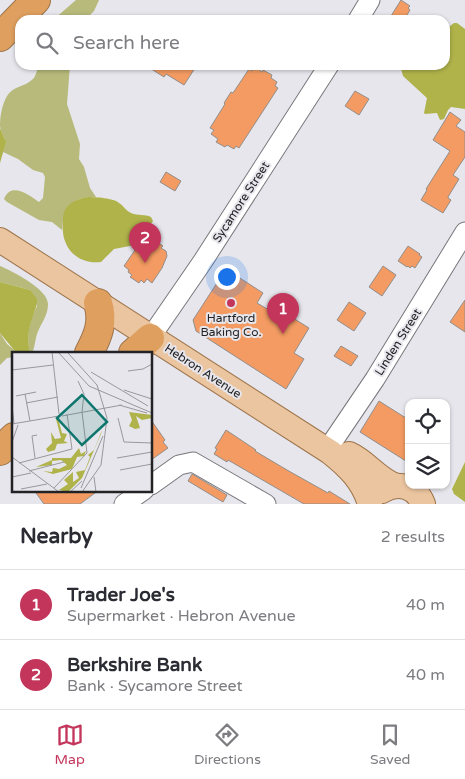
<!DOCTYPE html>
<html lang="en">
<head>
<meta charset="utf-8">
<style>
  body { margin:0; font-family:"Varela Round",sans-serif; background:#f7f7f7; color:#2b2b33 }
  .controls { position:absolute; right:15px; bottom:15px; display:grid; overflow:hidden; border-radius:10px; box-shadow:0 1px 4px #0004 }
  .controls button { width:45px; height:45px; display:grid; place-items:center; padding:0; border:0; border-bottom:1px solid #e1e1e2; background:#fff; color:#2b2b33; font:25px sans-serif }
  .you { position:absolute; left:226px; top:276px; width:18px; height:18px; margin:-12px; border:4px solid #fff; border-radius:50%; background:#1a73e8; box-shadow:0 0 0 8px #1a73e833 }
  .badge { display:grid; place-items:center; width:32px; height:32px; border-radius:50%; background:#c4355c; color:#fff; font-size:16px; font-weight:700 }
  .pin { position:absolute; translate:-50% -41px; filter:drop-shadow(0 1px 2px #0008) }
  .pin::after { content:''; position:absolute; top:26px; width:18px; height:15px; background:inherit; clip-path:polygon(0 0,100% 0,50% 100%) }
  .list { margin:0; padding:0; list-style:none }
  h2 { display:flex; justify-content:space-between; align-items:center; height:65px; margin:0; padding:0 20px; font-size:21px }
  h2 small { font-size:16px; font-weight:400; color:#7c7c81 }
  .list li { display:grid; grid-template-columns:32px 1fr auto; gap:15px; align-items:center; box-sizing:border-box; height:70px; padding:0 20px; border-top:1px solid #e1e1e2 }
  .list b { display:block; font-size:19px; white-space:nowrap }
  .list p { margin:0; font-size:16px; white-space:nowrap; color:#7c7c81 }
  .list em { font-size:16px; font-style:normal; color:#7c7c81 }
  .icon { flex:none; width:28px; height:28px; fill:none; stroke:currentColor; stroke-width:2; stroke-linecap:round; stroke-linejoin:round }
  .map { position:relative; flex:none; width:465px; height:504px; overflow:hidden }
  .search { position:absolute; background:#fff; box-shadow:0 1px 4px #0004; left:15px; right:15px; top:15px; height:55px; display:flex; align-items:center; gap:12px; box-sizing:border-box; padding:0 18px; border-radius:15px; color:#7c7c81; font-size:19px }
  .sheet { height:205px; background:#fff }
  nav { display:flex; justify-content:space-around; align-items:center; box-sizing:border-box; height:70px; border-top:1px solid #e1e1e2; background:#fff; font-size:14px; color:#7c7c81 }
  nav a { display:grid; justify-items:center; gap:2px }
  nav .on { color:#c4355c }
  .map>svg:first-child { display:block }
  .green { fill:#b7ba7a }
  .forest { fill:#b0b34a }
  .building { fill:#f39b62; stroke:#938e8b }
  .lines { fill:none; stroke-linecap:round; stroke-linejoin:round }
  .minor-casing { stroke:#77777c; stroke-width:21 }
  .major-casing { stroke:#9d744b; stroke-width:26 }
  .highway-casing { stroke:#9d744b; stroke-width:30 }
  .minor { stroke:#fff; stroke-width:19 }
  .major { stroke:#ebc59f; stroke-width:24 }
  .highway { stroke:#de9f5f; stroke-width:28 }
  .poi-dot { fill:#c4355c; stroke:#e6e6ec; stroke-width:2 }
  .labels { text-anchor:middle; stroke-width:4; stroke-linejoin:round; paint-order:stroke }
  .street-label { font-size:12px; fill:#232325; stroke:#e6e6ec }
  .poi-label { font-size:12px; fill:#232325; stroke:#e6e6ec }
  .inset-road { fill:none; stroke:#98989c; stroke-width:1 }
  .view { fill:#0f766e; fill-opacity:0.15; stroke:#0f766e; stroke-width:2.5 }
  .inset-edge { fill:none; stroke:#232325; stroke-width:2.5 }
</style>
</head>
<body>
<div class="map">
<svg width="465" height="504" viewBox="0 0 465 504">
  <rect width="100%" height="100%" fill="#e6e6ec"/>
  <g class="green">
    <polygon points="76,0 99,0 94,11 85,20 53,20"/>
    <path d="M39,65H70L67,104L80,144L79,159L84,167L90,188L96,197C70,197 64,207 62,230L52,222L39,220L7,202L4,199C11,181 29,195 39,202L43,198L45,177L43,173L33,170L18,159L3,152C8,136 3,140 0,126C0,116 2,105 7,96C13,86 25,87 33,79C36,76 37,70 39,65Z"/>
    <path d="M0,266C12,271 48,289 48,304C48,316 41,323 37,334C35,340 35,347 32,353H30C26,335 29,322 37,306L30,290L0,282Z"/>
    <polygon points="0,333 7,344 18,353 14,353 14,357 7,358 0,365"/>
  </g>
  <g class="forest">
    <polygon points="454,23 457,23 465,29 465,109 451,107 448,110 444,119 440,120 437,113 425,114 424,113 427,98 403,76 400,65 445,65 445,30"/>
    <polygon points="0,128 6,142 0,163"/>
    <path d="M88,197C95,197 114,198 119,203C124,206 126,211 131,213C138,216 145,214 151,217L153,221L135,245L114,249L101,262C76,265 60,246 63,221C63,214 64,209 70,204C75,200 81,198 88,197Z"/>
    <path d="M0,282L30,290L37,299C37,306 35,310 33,316C28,329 27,339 30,353H18L15,351L0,333Z"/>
    <polygon points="465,462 465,502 454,494 452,489"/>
  </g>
  <g class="building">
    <polygon points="401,0 410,6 408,8 410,10 404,20 398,20 391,16"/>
    <polygon points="145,65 197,65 184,85 166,74 164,77"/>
    <polygon points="255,67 262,72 263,70 272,75 271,78 277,82 275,86 278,88 239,148 236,146 234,149 227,145 225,147 216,142 218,139 211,134 214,130 210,128 225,104 224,103 231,92 233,93 249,69 252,71"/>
    <polygon points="355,91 369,99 359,115 345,106"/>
    <polygon points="450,112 461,120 456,126 465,132 465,157 453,175 459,179 448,197 448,198 451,200 443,213 421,200 427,190 426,189 450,151 433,140"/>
    <polygon points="166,172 181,181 175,191 160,182"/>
    <polygon points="144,237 152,243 154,240 163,246 161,248 166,251 167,256 162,268 152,283 147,279 144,283 141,280 139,283 130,277 132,275 128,272 129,270 124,266"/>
    <polygon points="408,246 420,254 419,255 422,257 415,268 412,266 410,268 408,266 407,267 398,261"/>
    <polygon points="383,266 396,275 382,296 369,287"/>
    <polygon points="226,269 263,293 257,303 274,313 277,308 309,328 294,353 304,359 286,389 196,331 193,320"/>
    <polygon points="465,300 465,332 450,322"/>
    <polygon points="349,302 366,313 354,331 337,320"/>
    <polygon points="341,346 358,356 351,366 334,356"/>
    <polygon points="379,401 409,420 409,463 360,432"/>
    <polygon points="151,420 165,440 163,442 168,448 151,460"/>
    <polygon points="226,430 256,450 255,451 287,470 328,493 329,491 350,504 304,504 228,460 227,462 214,454 217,449 215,448"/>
    <polygon points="192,474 227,495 223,502 188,481"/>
    <polygon points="34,490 99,490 80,504 44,504"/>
  </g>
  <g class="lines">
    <g class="minor-casing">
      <g id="minor">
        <polyline points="358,20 370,0"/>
        <polyline points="150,338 203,261 329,65"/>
        <polyline points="327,450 375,379 465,232"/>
        <polyline points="151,485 179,465 193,462 266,504"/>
        <polyline points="124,504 144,490"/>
      </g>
    </g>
    <g class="major-casing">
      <g id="major">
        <path d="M0,240L330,452C349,467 363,481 370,504"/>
        <path d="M349,454C367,462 377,479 396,486"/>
        <path d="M382,491C398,481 416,486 423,504"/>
      </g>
    </g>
    <g class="highway-casing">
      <g id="highway">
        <polyline points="0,37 36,0"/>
        <path d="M89,353C98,336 104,322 98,303"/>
        <polyline points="133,353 150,338"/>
        <polyline points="0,451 14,437"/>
      </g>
    </g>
    <use href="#minor" class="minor"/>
    <use href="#major" class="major"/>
    <use href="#highway" class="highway"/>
  </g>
  <circle class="poi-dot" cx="231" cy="303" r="5"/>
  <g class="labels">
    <g class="street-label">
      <text transform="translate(241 202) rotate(-57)" y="4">Sycamore Street</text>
      <text transform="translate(398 342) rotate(-58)" y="4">Linden Street</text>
      <text transform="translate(203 371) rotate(33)" y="4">Hebron Avenue</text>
    </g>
    <g class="poi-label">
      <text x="231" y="322">Hartford<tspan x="231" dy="14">Baking Co.</tspan></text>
    </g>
  </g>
  <g transform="translate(12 352)">
    <rect width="140" height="140" fill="#e6e6ec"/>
    <path d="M117,60L140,63V66L130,68L124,64L128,76L123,77L117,74L120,68ZM46,66L50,81L55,82L52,89L56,91L45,92L43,98L36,100L34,97L40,91L39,80L43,87L49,86L44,67ZM90,78L89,82L70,126L56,140L47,138L56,132L52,128L61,120V130L67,126L64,120L73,118L78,105L76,103L82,98ZM67,96L69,102L74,99L72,104L65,105L60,117L41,122L31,119L40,120L41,116L47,117L55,113L49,108L40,109V113L24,115L40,108V106H59Z" fill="#b0b34a"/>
    <path class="inset-road" d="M40,0L47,62M46,0L77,34L140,61M56,1L85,33L95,66L89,113L70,140M0,18L41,13M116,19L131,17L140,12M79,20L136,54M66,29L72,42L70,60M112,38L140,47M13,42L18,69M4,44L24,40M14,51L46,45M107,53L135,61M0,54L2,71M50,64L110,53M106,66L112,90L140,91M0,72L47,64M0,90L6,73M0,105L47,140M23,106L20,84L25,83M105,106L140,100M7,111L60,97L55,62M108,118L140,112M17,119L52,110M0,125L19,121M82,125L84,140M42,136L75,101L70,60M69,136L91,84M9,137L35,132M58,140L70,129"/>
    <path class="view" d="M70,43L95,70L70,93L45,66Z"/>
    <rect width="140" height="140" class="inset-edge"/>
  </g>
</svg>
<div class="controls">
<button><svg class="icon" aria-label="locate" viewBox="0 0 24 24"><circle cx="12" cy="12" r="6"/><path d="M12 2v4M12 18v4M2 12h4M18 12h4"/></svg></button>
<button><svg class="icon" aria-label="layers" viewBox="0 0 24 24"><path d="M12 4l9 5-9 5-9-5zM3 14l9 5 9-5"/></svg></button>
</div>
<div class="you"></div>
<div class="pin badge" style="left:283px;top:334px">1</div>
<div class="pin badge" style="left:145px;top:263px">2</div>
<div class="search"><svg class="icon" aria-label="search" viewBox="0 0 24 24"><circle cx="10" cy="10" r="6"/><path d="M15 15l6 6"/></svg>Search here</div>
</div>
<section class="sheet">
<h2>Nearby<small>2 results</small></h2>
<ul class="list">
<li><span class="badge">1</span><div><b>Trader Joe's</b><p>Supermarket · Hebron Avenue</p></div><em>40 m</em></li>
<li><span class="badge">2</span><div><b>Berkshire Bank</b><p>Bank · Sycamore Street</p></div><em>40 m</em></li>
</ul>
</section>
<nav>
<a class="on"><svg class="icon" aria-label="map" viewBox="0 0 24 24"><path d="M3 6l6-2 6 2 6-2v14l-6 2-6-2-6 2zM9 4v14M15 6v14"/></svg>Map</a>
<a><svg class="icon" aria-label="directions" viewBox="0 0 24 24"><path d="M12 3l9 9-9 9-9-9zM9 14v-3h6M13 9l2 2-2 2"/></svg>Directions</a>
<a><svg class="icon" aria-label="saved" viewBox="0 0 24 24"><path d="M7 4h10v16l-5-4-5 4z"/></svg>Saved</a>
</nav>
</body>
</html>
